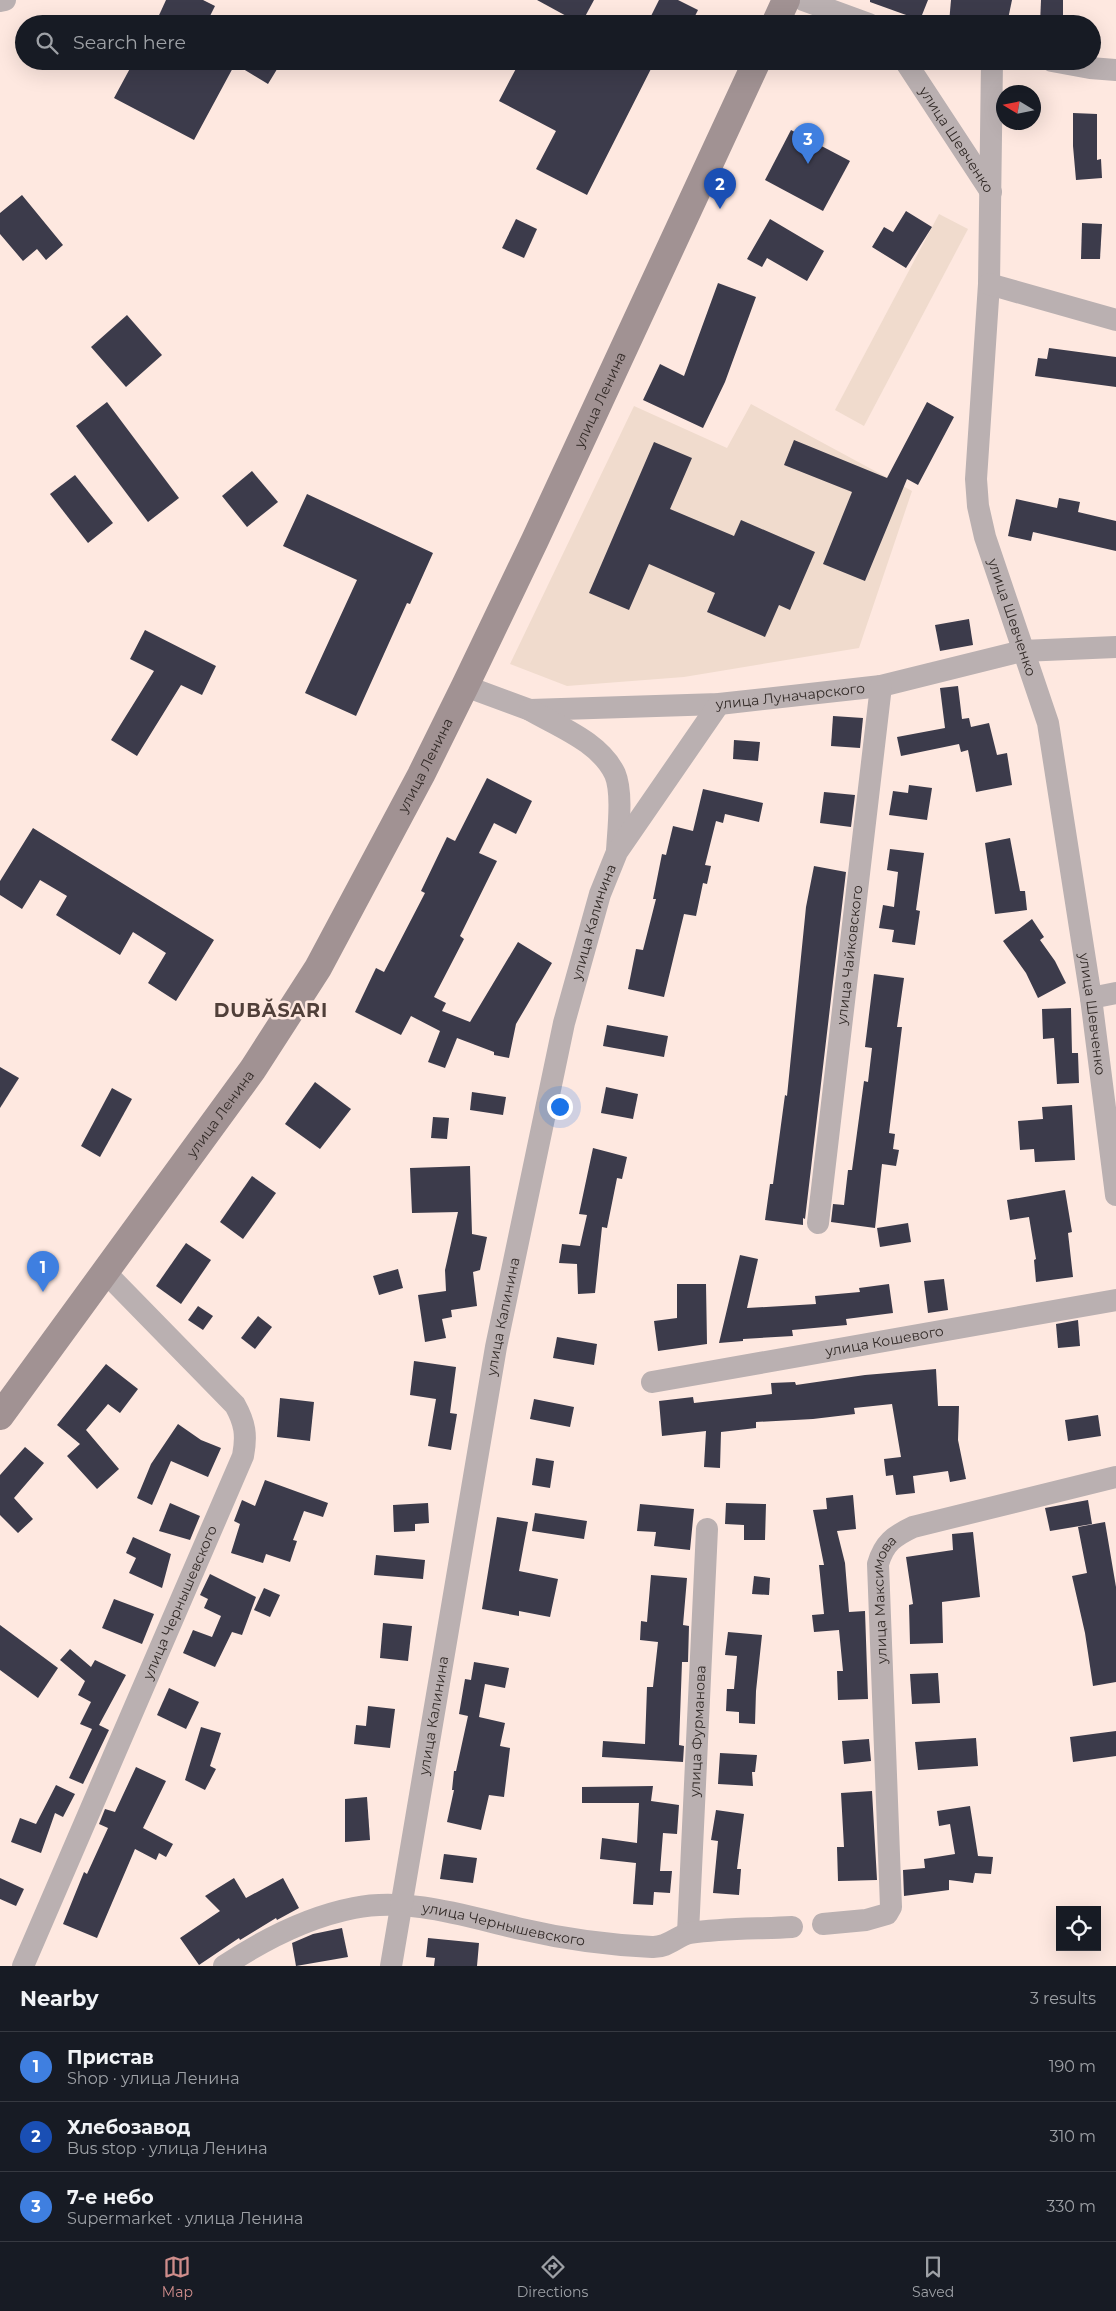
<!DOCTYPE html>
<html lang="en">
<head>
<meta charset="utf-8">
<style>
  body { margin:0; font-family:Montserrat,sans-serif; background:#20242c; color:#f1f3f6 }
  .controls { position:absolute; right:15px; bottom:15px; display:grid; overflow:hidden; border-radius:0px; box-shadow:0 5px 20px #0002 }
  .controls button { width:45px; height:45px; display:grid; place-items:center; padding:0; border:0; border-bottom:1px solid #363941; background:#171b24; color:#f1f3f6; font:25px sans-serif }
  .compass { position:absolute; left:996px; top:85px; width:45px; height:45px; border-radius:50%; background:#171b24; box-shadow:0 5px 20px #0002; rotate:280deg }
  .you { position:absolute; left:559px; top:1106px; width:18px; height:18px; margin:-12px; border:4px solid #fff; border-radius:50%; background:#1a73e8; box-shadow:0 0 0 8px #1a73e833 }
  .badge { display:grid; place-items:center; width:32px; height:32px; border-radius:50%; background:#cf8d8b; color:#fff; font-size:16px; font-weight:700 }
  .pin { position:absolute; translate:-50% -41px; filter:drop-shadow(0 1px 2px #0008) }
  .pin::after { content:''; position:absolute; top:26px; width:18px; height:15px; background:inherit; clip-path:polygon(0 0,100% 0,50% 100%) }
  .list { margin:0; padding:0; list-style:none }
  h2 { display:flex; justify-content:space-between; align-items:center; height:65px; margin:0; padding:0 20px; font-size:21px }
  h2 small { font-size:16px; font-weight:400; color:#9ea1a6 }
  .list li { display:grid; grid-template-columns:32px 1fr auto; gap:15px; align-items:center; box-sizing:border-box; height:70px; padding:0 20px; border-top:1px solid #363941 }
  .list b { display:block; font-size:19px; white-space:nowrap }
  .list p { margin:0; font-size:16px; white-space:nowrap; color:#9ea1a6 }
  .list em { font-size:16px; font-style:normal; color:#9ea1a6 }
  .icon { flex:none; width:28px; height:28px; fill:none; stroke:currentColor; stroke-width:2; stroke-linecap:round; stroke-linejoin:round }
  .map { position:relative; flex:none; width:1116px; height:1966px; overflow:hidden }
  .search { position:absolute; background:#171b24; box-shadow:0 5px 20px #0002; left:15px; right:15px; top:15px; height:55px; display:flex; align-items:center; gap:12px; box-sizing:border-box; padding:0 18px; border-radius:28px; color:#9ea1a6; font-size:19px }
  .sheet { height:275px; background:#171b24 }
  nav { display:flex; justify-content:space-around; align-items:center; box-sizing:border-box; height:70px; border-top:1px solid #363941; background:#171b24; font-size:14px; color:#9ea1a6 }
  nav a { display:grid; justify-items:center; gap:2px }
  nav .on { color:#cf8d8b }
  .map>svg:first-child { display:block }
  .industrial { fill:#f0dbcd }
  .building { fill:#3c3b4b }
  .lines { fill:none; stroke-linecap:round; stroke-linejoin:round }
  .street { stroke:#bab0b1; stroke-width:22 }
  .secondary { stroke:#a19293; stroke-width:28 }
  .labels { text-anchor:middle; stroke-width:5; stroke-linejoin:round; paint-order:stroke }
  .street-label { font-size:14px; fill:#322a27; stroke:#fee8e0 }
  .district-label { font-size:19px; font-weight:bold; letter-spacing:1px; fill:#503f39; stroke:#fee8e0 }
</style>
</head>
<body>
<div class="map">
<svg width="1116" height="1966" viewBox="0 0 1116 1966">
  <rect width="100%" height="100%" fill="#fee8e0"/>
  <g class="industrial">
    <polygon points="939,214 968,229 864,426 835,410"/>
    <polygon points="751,404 912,491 859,648 684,677 567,686 510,664 634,406 727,448"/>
  </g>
  <g class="building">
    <polygon points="166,0 203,0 215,6 206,24 155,24"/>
    <polygon points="537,0 594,0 581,24"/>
    <polygon points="659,0 678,0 698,10 691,24 647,24"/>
    <polygon points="870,0 928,0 920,20 870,2"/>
    <polygon points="951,0 1012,0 1007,24 949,23"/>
    <polygon points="1041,0 1063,0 1063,24 1040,24"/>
    <polygon points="134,61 282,61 268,84 235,64 194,140 114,98"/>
    <polygon points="520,61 655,61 587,195 536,169 556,131 499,101"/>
    <polygon points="1073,113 1097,114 1097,160 1101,159 1102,178 1076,180 1073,146"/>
    <polygon points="791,130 850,161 823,211 765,180"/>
    <polygon points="22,195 63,245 46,260 37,249 23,261 0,234 0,213"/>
    <polygon points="906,211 932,227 906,268 872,247 884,227 893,232"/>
    <polygon points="516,219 537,229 524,258 502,248"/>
    <polygon points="770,219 824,251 807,281 767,258 762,267 747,259"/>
    <polygon points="1082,223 1102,224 1100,259 1081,259"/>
    <polygon points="718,283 756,297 725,382 703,428 643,400 660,364 684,376"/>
    <polygon points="127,315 162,355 126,387 91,347"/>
    <polygon points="1049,348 1116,357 1116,387 1035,376 1038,358 1047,359"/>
    <polygon points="107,402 179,498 148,522 76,426"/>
    <polygon points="927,402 954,417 918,485 907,479 865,581 823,564 852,492 784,465 794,440 887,478"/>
    <polygon points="654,442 692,458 670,509 734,536 741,520 815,552 790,610 779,605 765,637 707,612 715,593 649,564 629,610 589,593"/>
    <polygon points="252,471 278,502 247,527 222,496"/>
    <polygon points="75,475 113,523 88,543 50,494"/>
    <polygon points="307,494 433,553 410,604 407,603 356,716 305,693 357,580 283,546"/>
    <polygon points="1059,498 1080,502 1078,512 1116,521 1116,551 1033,532 1031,541 1008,536 1016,499 1057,508"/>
    <polygon points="969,619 973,645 940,651 935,625"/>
    <polygon points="145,630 216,666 202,695 181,685 137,756 111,740 154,671 130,659"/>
    <polygon points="958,686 962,719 969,718 971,727 989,723 997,755 1007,753 1012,785 976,792 968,750 961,752 959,744 901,756 897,737 945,728 940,688"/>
    <polygon points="833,716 863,718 860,748 831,746"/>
    <polygon points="734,740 760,742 758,761 733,759"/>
    <polygon points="487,778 532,801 516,834 494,823 479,853 497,861 460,936 464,939 434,997 446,1003 442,1011 470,1022 518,942 552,963 516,1024 509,1058 494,1055 494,1052 457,1038 445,1068 428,1062 440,1031 411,1016 401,1035 355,1012 376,968 384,972 425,893 421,891 447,837 455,841"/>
    <polygon points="909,785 932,788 927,820 889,815 893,791 908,793"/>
    <polygon points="703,789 763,803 759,822 725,814 723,823 716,821 705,865 711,866 707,884 703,883 696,916 684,914 664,997 628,989 636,949 643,950 656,899 653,899 662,854 666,855 673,826 693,831"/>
    <polygon points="824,792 855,795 851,827 820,823"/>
    <polygon points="33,828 214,940 176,1001 148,983 166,953 133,932 120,955 56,915 67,896 40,880 22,909 0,895 0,881"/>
    <polygon points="1010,838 1020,891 1025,891 1027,910 995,914 985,843"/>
    <polygon points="890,849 924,853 916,910 920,911 915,945 892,942 894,930 879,928 883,905 894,907 898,872 887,870"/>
    <polygon points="814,866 846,872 805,1219 803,1218 803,1225 765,1220 770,1184 773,1184 785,1095 787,1096 806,907"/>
    <polygon points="1032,919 1044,937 1040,940 1055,961 1066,983 1038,998 1026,973 1003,941"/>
    <polygon points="874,974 904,978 897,1027 902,1027 889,1133 895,1134 893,1149 899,1150 896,1166 882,1164 875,1228 831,1222 833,1204 844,1205 848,1170 852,1170 864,1081 868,1082 872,1048 865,1047"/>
    <polygon points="1071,1008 1072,1053 1078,1053 1079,1083 1057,1084 1054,1038 1043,1039 1042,1009"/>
    <polygon points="607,1025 668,1036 664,1057 603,1046"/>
    <polygon points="0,1067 19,1078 0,1108"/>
    <polygon points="315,1082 351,1109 320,1149 285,1124"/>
    <polygon points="606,1087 638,1094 633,1119 601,1113"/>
    <polygon points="112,1088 132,1099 100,1157 81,1146"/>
    <polygon points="472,1092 506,1097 503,1115 470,1110"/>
    <polygon points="1072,1105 1075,1160 1035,1162 1034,1149 1020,1150 1018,1121 1043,1119 1042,1107"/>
    <polygon points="433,1117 449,1118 447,1139 431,1138"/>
    <polygon points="593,1148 627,1157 622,1179 617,1178 607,1228 602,1227 595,1293 578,1294 577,1264 559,1263 562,1244 580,1246 587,1215 579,1214"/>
    <polygon points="470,1166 472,1234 487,1237 480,1270 473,1272 477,1306 451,1310 452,1317 442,1319 446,1338 425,1342 418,1295 446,1291 445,1270 458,1212 412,1213 410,1168"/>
    <polygon points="252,1176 276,1193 243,1239 220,1222"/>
    <polygon points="1065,1190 1072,1232 1068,1233 1073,1277 1036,1282 1034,1260 1036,1259 1029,1217 1010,1220 1007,1200"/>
    <polygon points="908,1223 911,1242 880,1247 877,1228"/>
    <polygon points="186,1243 211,1260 181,1304 156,1286"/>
    <polygon points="740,1255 758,1259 747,1308 816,1304 815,1296 860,1292 859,1288 889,1284 893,1313 846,1319 847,1325 792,1330 793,1336 743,1339 743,1341 719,1343"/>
    <polygon points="398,1269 403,1288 379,1295 373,1276"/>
    <polygon points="944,1279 948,1310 928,1313 924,1281"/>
    <polygon points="677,1284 706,1284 707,1344 658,1351 654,1321 677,1318"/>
    <polygon points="198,1306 213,1316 203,1330 188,1320"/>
    <polygon points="258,1316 272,1327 255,1349 241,1338"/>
    <polygon points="1078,1320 1080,1346 1058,1348 1056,1324"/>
    <polygon points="557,1337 597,1344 594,1365 553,1358"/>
    <polygon points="414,1361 456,1367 450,1413 457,1414 451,1450 428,1446 436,1399 410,1395"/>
    <polygon points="106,1364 138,1389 120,1413 108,1404 86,1430 119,1469 97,1489 67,1456 80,1444 57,1425"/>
    <polygon points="936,1369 938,1406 959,1406 958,1440 966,1479 950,1482 948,1471 913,1476 915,1493 896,1495 893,1475 886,1476 884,1459 901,1457 892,1404 854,1408 855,1414 813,1419 756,1422 756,1428 721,1432 720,1468 704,1467 706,1431 662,1436 659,1401 693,1397 694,1403 772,1394 771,1383 795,1382 796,1385 865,1375"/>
    <polygon points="280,1398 314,1402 310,1441 277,1437"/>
    <polygon points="534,1399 574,1407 570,1427 530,1419"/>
    <polygon points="1098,1415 1101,1436 1068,1441 1065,1420"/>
    <polygon points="178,1424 201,1440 221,1448 208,1477 171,1461 152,1505 137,1498 151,1464"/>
    <polygon points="25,1447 44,1463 14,1498 33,1519 18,1533 0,1515 0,1475"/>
    <polygon points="536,1458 554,1461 550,1488 532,1485"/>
    <polygon points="265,1480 328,1503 323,1517 304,1511 293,1540 297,1541 290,1562 266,1554 263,1563 231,1553 240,1524 234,1521 242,1500 255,1506"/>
    <polygon points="853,1495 856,1529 837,1531 845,1563 849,1612 865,1611 868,1699 838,1700 837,1671 843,1671 839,1630 814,1632 812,1615 824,1614 819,1565 824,1565 813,1510 827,1509 826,1498"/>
    <polygon points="1088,1500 1092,1524 1050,1531 1045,1508"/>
    <polygon points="170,1503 200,1516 190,1540 159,1531"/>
    <polygon points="428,1503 429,1523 415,1524 415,1531 394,1532 393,1505"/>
    <polygon points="726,1503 766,1504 765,1540 744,1540 744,1525 725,1524"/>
    <polygon points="640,1504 694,1509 690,1550 654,1546 656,1532 637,1531"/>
    <polygon points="535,1513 587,1521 584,1539 532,1531"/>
    <polygon points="497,1517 528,1522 519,1571 558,1579 550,1617 519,1611 519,1616 482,1609"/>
    <polygon points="1105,1522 1116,1587 1116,1682 1093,1686 1085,1633 1072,1576 1087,1573 1078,1527"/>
    <polygon points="973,1532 980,1597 942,1602 943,1643 910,1644 909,1605 913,1604 906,1557 953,1550 952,1534"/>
    <polygon points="133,1537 171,1554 162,1588 129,1573 136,1558 126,1553"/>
    <polygon points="376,1555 425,1560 423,1579 374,1575"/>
    <polygon points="210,1574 256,1597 242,1635 232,1632 215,1667 183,1653 193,1630 212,1637 221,1616 204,1608 208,1599 200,1595"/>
    <polygon points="651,1575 687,1578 683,1625 689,1626 688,1662 682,1662 679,1745 684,1746 683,1762 602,1757 603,1741 645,1744 647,1687 653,1687 658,1642 640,1640 641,1621 647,1622"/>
    <polygon points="754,1576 770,1578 769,1595 752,1594"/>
    <polygon points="264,1588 280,1595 270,1617 254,1610"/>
    <polygon points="114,1599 154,1614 142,1644 102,1628"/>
    <polygon points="383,1623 412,1626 408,1661 380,1658"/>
    <polygon points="0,1625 58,1668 38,1698 0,1670"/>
    <polygon points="728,1632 762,1635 756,1691 755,1724 739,1723 739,1712 726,1711 727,1689 734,1689 737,1656 725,1655"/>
    <polygon points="70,1649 91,1667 95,1660 126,1675 99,1725 109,1730 83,1784 69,1778 92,1729 80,1724 91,1702 78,1695 85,1681 60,1660"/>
    <polygon points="474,1662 509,1668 505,1688 485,1684 479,1717 505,1723 500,1746 510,1748 504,1797 489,1795 481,1830 447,1822 454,1790 452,1790 454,1771 456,1771 468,1716 459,1714 465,1679 471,1680"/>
    <polygon points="938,1673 940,1703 912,1704 910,1674"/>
    <polygon points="169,1688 199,1702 186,1729 157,1715"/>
    <polygon points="368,1706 395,1709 390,1748 354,1744 356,1725 366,1726"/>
    <polygon points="201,1727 221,1733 210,1766 216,1769 205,1790 185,1780"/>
    <polygon points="1116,1731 1116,1756 1073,1762 1070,1737"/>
    <polygon points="976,1738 978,1766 918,1770 915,1742"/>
    <polygon points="869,1739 871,1761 844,1764 842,1741"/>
    <polygon points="720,1753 757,1755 755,1772 752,1772 753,1786 718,1784"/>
    <polygon points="136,1767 166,1781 143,1828 173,1844 166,1857 159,1853 156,1860 135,1849 97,1938 63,1924 84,1872 87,1874 108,1828 99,1824 105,1809 115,1812"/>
    <polygon points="56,1785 75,1794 63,1817 55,1813 41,1853 11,1842 20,1818 36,1824"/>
    <polygon points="653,1786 651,1801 679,1805 677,1834 663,1833 660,1871 672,1871 670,1893 654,1892 653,1905 633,1904 636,1863 600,1859 602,1838 637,1843 639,1803 582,1803 582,1787"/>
    <polygon points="872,1791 877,1880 838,1881 837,1847 844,1847 841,1793"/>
    <polygon points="367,1797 370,1840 345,1842 345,1799"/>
    <polygon points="970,1806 978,1856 993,1857 991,1874 975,1873 973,1883 949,1880 949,1890 904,1896 903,1870 925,1868 924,1859 955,1854 950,1824 939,1826 937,1811"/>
    <polygon points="716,1810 744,1814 737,1869 741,1869 739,1895 713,1893 718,1841 711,1840"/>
    <polygon points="444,1854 477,1858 473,1883 440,1879"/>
    <polygon points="0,1878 24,1889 16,1906 0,1899"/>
    <polygon points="234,1878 246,1898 283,1878 299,1908 277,1920 276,1918 240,1940 239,1938 199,1965 180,1938 220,1911 205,1896"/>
    <polygon points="342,1928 348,1957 296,1966 292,1943 313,1934"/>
    <polygon points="428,1938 479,1943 477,1966 434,1966 435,1958 426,1957"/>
  </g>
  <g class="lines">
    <g class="street">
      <polyline points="803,0 869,24"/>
      <polyline points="0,1 5,0"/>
      <path id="s1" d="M905,61L991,192"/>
      <path id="s2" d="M992,61L989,284L976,479L978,506L985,537L1048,723L1091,998L1116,1195"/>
      <polyline points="1052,61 1090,68 1116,70"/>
      <polyline points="989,284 1116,320"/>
      <path id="s3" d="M465,686L530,710L719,704L881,686L1022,651L1116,647"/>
      <path d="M530,710C559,727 600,742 615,774C623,793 618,831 617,851"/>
      <polyline points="1091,998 1116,993"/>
      <path id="s4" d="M818,1223L881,686"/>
      <path id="s5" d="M652,1382L1116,1300"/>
      <path id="s6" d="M823,1924L866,1920L887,1914L891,1907L878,1564C884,1543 894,1536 913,1527L1116,1477"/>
      <path id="s7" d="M688,1933L707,1529"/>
      <path id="s8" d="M23,1966L243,1456C247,1435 245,1423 235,1405L106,1273"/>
      <path id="s9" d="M224,1966C263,1940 308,1917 354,1908C409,1897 468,1917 521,1929C564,1939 608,1945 652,1947C668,1948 678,1935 690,1933C723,1928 759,1929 792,1927"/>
      <path id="s10" d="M391,1966L496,1347L564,1023L600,894L617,852L719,704"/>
    </g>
    <g class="secondary">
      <polyline points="775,24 786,0"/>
      <path id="s11" d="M0,1416L253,1069L318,968L421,775L465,686L535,540L757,61"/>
    </g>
  </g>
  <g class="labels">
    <g class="street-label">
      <text dy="5" stroke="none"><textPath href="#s1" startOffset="94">улица Шевченко</textPath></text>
      <text dy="5" stroke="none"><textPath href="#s11" startOffset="1184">улица Ленина</textPath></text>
      <text dy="5" stroke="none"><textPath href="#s2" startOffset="562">улица Шевченко</textPath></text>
      <text dy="5" stroke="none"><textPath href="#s3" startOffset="330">улица Луначарского</textPath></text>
      <text dy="5" stroke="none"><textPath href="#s11" startOffset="779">улица Ленина</textPath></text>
      <text dy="5" stroke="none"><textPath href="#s10" startOffset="1064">улица Калинина</textPath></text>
      <text dy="5" stroke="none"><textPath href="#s4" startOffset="270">улица Чайковского</textPath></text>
      <text dy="5" stroke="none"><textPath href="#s2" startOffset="968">улица Шевченко</textPath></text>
      <text dy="5" stroke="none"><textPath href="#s11" startOffset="374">улица Ленина</textPath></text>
      <text dy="5" stroke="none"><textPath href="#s10" startOffset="659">улица Калинина</textPath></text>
      <text dy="5" stroke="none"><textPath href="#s5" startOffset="236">улица Кошевого</textPath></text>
      <text dy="5" stroke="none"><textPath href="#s8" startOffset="396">улица Чернышевского</textPath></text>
      <text dy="5" stroke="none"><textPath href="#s6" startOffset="382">улица Максимова</textPath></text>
      <text dy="5" stroke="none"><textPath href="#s10" startOffset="254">улица Калинина</textPath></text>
      <text dy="5" stroke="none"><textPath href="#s7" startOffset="202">улица Фурманова</textPath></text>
      <text dy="5" stroke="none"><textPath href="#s9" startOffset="295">улица Чернышевского</textPath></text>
    </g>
    <g class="district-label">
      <text x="271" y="1017">DUBĂSARI</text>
    </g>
  </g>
</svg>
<div class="controls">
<button><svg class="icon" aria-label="locate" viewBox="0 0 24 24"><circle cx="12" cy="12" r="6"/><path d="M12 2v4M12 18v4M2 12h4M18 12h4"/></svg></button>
</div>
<svg class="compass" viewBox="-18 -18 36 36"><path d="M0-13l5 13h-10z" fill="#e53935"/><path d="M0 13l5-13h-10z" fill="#9ea1a6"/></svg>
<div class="you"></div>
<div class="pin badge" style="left:43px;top:1292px;background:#3f7fe0">1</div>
<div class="pin badge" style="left:720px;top:209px;background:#1a4fb4">2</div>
<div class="pin badge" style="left:808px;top:164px;background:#3f7fe0">3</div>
<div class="search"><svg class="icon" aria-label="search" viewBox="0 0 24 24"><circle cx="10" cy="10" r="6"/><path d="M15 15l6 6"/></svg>Search here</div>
</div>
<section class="sheet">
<h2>Nearby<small>3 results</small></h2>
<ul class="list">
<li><span class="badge" style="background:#3f7fe0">1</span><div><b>Пристав</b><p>Shop · улица Ленина</p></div><em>190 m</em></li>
<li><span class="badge" style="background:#1a4fb4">2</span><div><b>Хлебозавод</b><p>Bus stop · улица Ленина</p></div><em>310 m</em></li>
<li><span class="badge" style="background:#3f7fe0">3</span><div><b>7-е небо</b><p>Supermarket · улица Ленина</p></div><em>330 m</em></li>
</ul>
</section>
<nav>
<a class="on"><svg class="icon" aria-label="map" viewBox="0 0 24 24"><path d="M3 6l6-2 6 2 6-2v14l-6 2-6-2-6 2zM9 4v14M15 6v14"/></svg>Map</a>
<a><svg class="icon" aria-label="directions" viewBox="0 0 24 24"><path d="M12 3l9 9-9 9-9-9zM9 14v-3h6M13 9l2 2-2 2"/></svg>Directions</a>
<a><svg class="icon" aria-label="saved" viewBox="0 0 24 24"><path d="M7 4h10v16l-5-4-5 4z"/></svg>Saved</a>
</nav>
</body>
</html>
